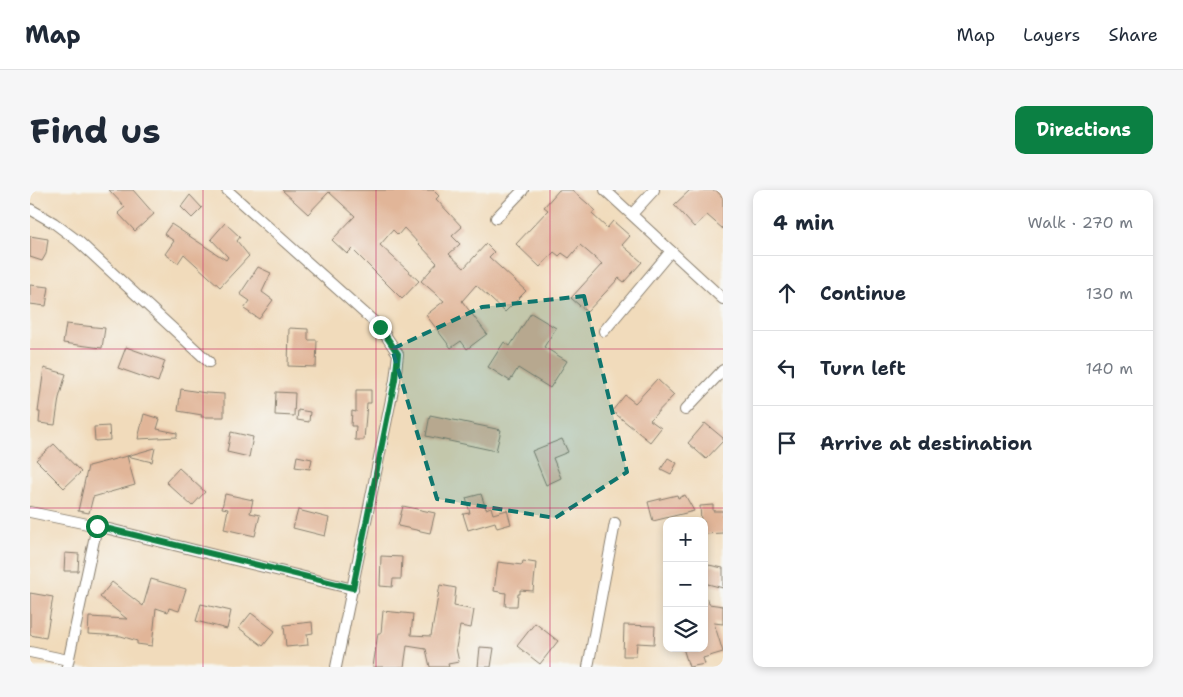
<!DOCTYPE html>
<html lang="en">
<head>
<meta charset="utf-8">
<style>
  body { margin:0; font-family:"Shantell Sans",sans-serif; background:#f6f6f7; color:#1f2937 }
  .controls { position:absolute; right:15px; bottom:15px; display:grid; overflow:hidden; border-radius:10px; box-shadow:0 2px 8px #0003 }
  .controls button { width:45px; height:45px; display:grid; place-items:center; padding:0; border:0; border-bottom:1px solid #e0e1e3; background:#fff; color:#1f2937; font:25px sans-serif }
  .stop { position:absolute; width:15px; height:15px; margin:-11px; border:4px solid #0b8043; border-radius:50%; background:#fff }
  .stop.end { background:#0b8043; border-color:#fff; box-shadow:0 1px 5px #0008 }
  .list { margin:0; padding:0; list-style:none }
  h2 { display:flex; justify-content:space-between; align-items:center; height:65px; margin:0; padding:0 20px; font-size:21px }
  h2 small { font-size:16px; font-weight:400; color:#747a83 }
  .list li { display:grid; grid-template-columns:32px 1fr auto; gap:15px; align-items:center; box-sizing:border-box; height:75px; padding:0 20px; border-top:1px solid #e0e1e3 }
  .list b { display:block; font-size:19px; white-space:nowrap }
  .list em { font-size:16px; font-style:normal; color:#747a83 }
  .icon { flex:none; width:28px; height:28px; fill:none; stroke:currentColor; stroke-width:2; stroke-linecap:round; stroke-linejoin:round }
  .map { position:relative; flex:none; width:693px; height:477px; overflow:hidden; border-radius:10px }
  header { display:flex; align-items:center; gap:30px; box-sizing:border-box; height:70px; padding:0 25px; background:#fff; border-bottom:1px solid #e0e1e3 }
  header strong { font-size:24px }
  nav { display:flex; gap:28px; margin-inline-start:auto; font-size:18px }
  .intro { display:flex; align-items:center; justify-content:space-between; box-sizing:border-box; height:120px; padding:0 30px }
  h1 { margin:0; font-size:35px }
  .button { padding:12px 22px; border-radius:10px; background:#0b8043; color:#fff; font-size:18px; font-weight:700 }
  main { display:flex; gap:30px; padding:0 30px }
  aside { flex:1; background:#fff; border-radius:10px; box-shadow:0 2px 8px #0003 }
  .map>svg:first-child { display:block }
  .building { fill:#e1b598 }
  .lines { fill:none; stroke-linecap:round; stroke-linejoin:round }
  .minor-casing { stroke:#867c6c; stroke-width:12 }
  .minor { stroke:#fff; stroke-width:10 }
  .route { stroke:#0b8043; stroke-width:6 }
  .marked { fill:#0f766e; fill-opacity:0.2; stroke:#0f766e; stroke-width:4; stroke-dasharray:10 6; stroke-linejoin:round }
  .grid { fill:none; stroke:#c2185b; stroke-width:1; stroke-opacity:0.55 }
</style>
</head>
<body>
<header>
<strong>Map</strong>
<nav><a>Map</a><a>Layers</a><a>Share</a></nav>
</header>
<div class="intro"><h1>Find us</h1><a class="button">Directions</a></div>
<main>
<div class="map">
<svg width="693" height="477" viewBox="0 0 693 477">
  <rect width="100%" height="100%" fill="#f6f6f2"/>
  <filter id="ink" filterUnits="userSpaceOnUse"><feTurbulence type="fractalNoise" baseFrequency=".02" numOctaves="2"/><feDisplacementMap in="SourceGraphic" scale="10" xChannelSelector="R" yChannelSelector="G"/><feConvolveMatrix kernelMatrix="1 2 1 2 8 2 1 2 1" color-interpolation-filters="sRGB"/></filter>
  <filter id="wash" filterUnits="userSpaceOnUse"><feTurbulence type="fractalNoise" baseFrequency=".0096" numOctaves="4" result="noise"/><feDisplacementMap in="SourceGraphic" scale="20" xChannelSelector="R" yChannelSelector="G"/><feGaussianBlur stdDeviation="1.12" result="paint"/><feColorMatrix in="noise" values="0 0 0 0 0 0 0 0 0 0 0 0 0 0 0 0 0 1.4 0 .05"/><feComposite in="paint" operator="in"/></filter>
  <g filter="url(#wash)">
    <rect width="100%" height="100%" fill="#f1dbbb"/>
    <g id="blocks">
      <g class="building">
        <polygon points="79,0 103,0 124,24 105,41 88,23 95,17"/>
        <polygon points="252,0 403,0 409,6 406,9 432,37 422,46 430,54 419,64 434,78 456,54 464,62 459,67 496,101 475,122 446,95 432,111 457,144 437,159 431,151 421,158 396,125 414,111 391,91 407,73 374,38 368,45 363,40 350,55 389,91 372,109 322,59 317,64 302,50 325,26 299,2 278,24"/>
        <polygon points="529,0 542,0 565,20 562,24 577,38 583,31 600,46 592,55 612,72 594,92 589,88 557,122 541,108 572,74 550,55 539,68 532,63 529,66 524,62 510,77 486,54 518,20 514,17"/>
        <polygon points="660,0 686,0 693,8 693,39 677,25 664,37 644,15"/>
        <polygon points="160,5 172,18 162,28 151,17"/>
        <polygon points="195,33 210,47 207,51 219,66 190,97 154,64 148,73 135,64 144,51 134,44 141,34 196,70 198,67 181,49"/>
        <polygon points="0,46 18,49 16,64 12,71 0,67"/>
        <polygon points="228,77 241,83 232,102 243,110 229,129 214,119 220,111 210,104"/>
        <polygon points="0,95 19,97 16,116 0,114"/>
        <polygon points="501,123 526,138 514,157 537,171 520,198 488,178 480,191 458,177 474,152 480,156"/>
        <polygon points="36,134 75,138 72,158 33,153"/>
        <polygon points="259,138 278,139 278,150 287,150 286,177 258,176"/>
        <polygon points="96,157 135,171 128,192 88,178"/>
        <polygon points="14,178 36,184 29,208 25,235 9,233 10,222 8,222"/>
        <polygon points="627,189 644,205 620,230 631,238 620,252 582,221 595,205 605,213"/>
        <polygon points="151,199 176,203 194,204 194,227 171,227 172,225 148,221"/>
        <polygon points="326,200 341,200 341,213 337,213 334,250 325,250 326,236 321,236 322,221 326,222"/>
        <polygon points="246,202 265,203 264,226 245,225"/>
        <polygon points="268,220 280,222 279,232 267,230"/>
        <polygon points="114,224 130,229 127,239 147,243 147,247 108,249"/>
        <polygon points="400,225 471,240 466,261 396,246"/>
        <polygon points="675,233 693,248 693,251 676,269 658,253"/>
        <polygon points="79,236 80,250 65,251 64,237"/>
        <polygon points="201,242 223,247 219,267 197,262"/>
        <polygon points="532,249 538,262 523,268 531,288 516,295 502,261"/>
        <polygon points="24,254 51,282 34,298 6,270"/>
        <polygon points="125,258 122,272 97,266"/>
        <polygon points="97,266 105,295 63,307 59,323 48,321 58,276"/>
        <polygon points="267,266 282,269 280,279 265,277"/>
        <polygon points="638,268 647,273 641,284 631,279"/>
        <polygon points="149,278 175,302 162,316 136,292"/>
        <polygon points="195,304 223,310 220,323 230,325 225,346 194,339 198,319 192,318"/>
        <polygon points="451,304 456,319 461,317 463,324 477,320 481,334 467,338 465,332 438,340 433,324 440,323 436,308"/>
        <polygon points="647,305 648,308 655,305 664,321 623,331 618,312"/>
        <polygon points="683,315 683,321 693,321 693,343 674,344 674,331 671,331 670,316"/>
        <polygon points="373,316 405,323 400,343 368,336"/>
        <polygon points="268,320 299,328 295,346 263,338"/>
        <polygon points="35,363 49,364 48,381 34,381"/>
        <polygon points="351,366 372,367 371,389 363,389 362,397 350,396"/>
        <polygon points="493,371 506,373 503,401 490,400 490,404 488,404 487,416 475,416 476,403 464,401 468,372 492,375"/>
        <polygon points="674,374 693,378 693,398 674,393"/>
        <polygon points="121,389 156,399 149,421 139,418 138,422 126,418 122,456 107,454 107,451 91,446 58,444 59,427 97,429 70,407 82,392 113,416"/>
        <polygon points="410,395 426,398 424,416 444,420 441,438 430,436 426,458 429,472 418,474 419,477 400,477 396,459 377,456 374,477 343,477 348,443 351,443 353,421 383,424 381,445 401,446"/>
        <polygon points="0,403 23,407 16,448 0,445"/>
        <polygon points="678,409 679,414 693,416 693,434 684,433 693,462 673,468 675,474 659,477 653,458 674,458 674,410"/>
        <polygon points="171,414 201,421 197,439 166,431"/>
        <polygon points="221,423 245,441 233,456 209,438"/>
        <polygon points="282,432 283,443 277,444 278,455 256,457 254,435"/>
        <polygon points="505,433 528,451 510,474 487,456"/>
        <polygon points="594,435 625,436 624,454 607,453 606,466 593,466"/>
        <polygon points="450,457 464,458 461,477 448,477"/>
      </g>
    </g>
  </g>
  <g filter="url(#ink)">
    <use href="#blocks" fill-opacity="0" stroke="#867c6c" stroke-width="1"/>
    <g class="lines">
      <g class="minor-casing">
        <g id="minor">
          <polyline points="197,0 350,137 368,164 365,190 306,477"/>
          <polyline points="575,0 693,109"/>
          <polyline points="0,19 24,33 48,51 179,172"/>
          <polyline points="602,24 624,0"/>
          <polyline points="466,28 493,0"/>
          <polyline points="574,141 641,61"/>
          <polyline points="655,220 693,180"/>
          <polyline points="0,322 67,336 323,399"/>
          <polyline points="0,462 38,470"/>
          <polyline points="37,477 67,336"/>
          <polyline points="558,477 585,333"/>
        </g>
      </g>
      <use href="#minor" class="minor"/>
    </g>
  </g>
  <g class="lines" filter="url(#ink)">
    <polyline class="route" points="67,336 323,398 365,190 368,164 350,137"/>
  </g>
  <path class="marked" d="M554,106L597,282L525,328L407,309L362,159L452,117Z"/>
  <path class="grid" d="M173,0V477M346,0V477M520,0V477M0,159H693M0,318H693"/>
</svg>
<div class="controls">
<button>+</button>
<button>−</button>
<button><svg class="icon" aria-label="layers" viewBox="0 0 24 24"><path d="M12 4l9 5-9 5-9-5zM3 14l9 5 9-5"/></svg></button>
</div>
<div class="stop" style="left:67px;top:336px"></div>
<div class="stop end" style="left:350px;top:137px"></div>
</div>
<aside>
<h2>4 min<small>Walk · 270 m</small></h2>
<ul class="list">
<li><svg class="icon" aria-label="ahead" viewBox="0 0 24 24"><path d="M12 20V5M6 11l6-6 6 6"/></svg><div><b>Continue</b></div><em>130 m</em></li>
<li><svg class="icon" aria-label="left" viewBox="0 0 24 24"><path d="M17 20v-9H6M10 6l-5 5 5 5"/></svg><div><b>Turn left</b></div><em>140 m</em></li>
<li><svg class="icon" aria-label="arrive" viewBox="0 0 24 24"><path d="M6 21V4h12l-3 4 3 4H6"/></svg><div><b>Arrive at destination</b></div></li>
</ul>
</aside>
</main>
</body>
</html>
